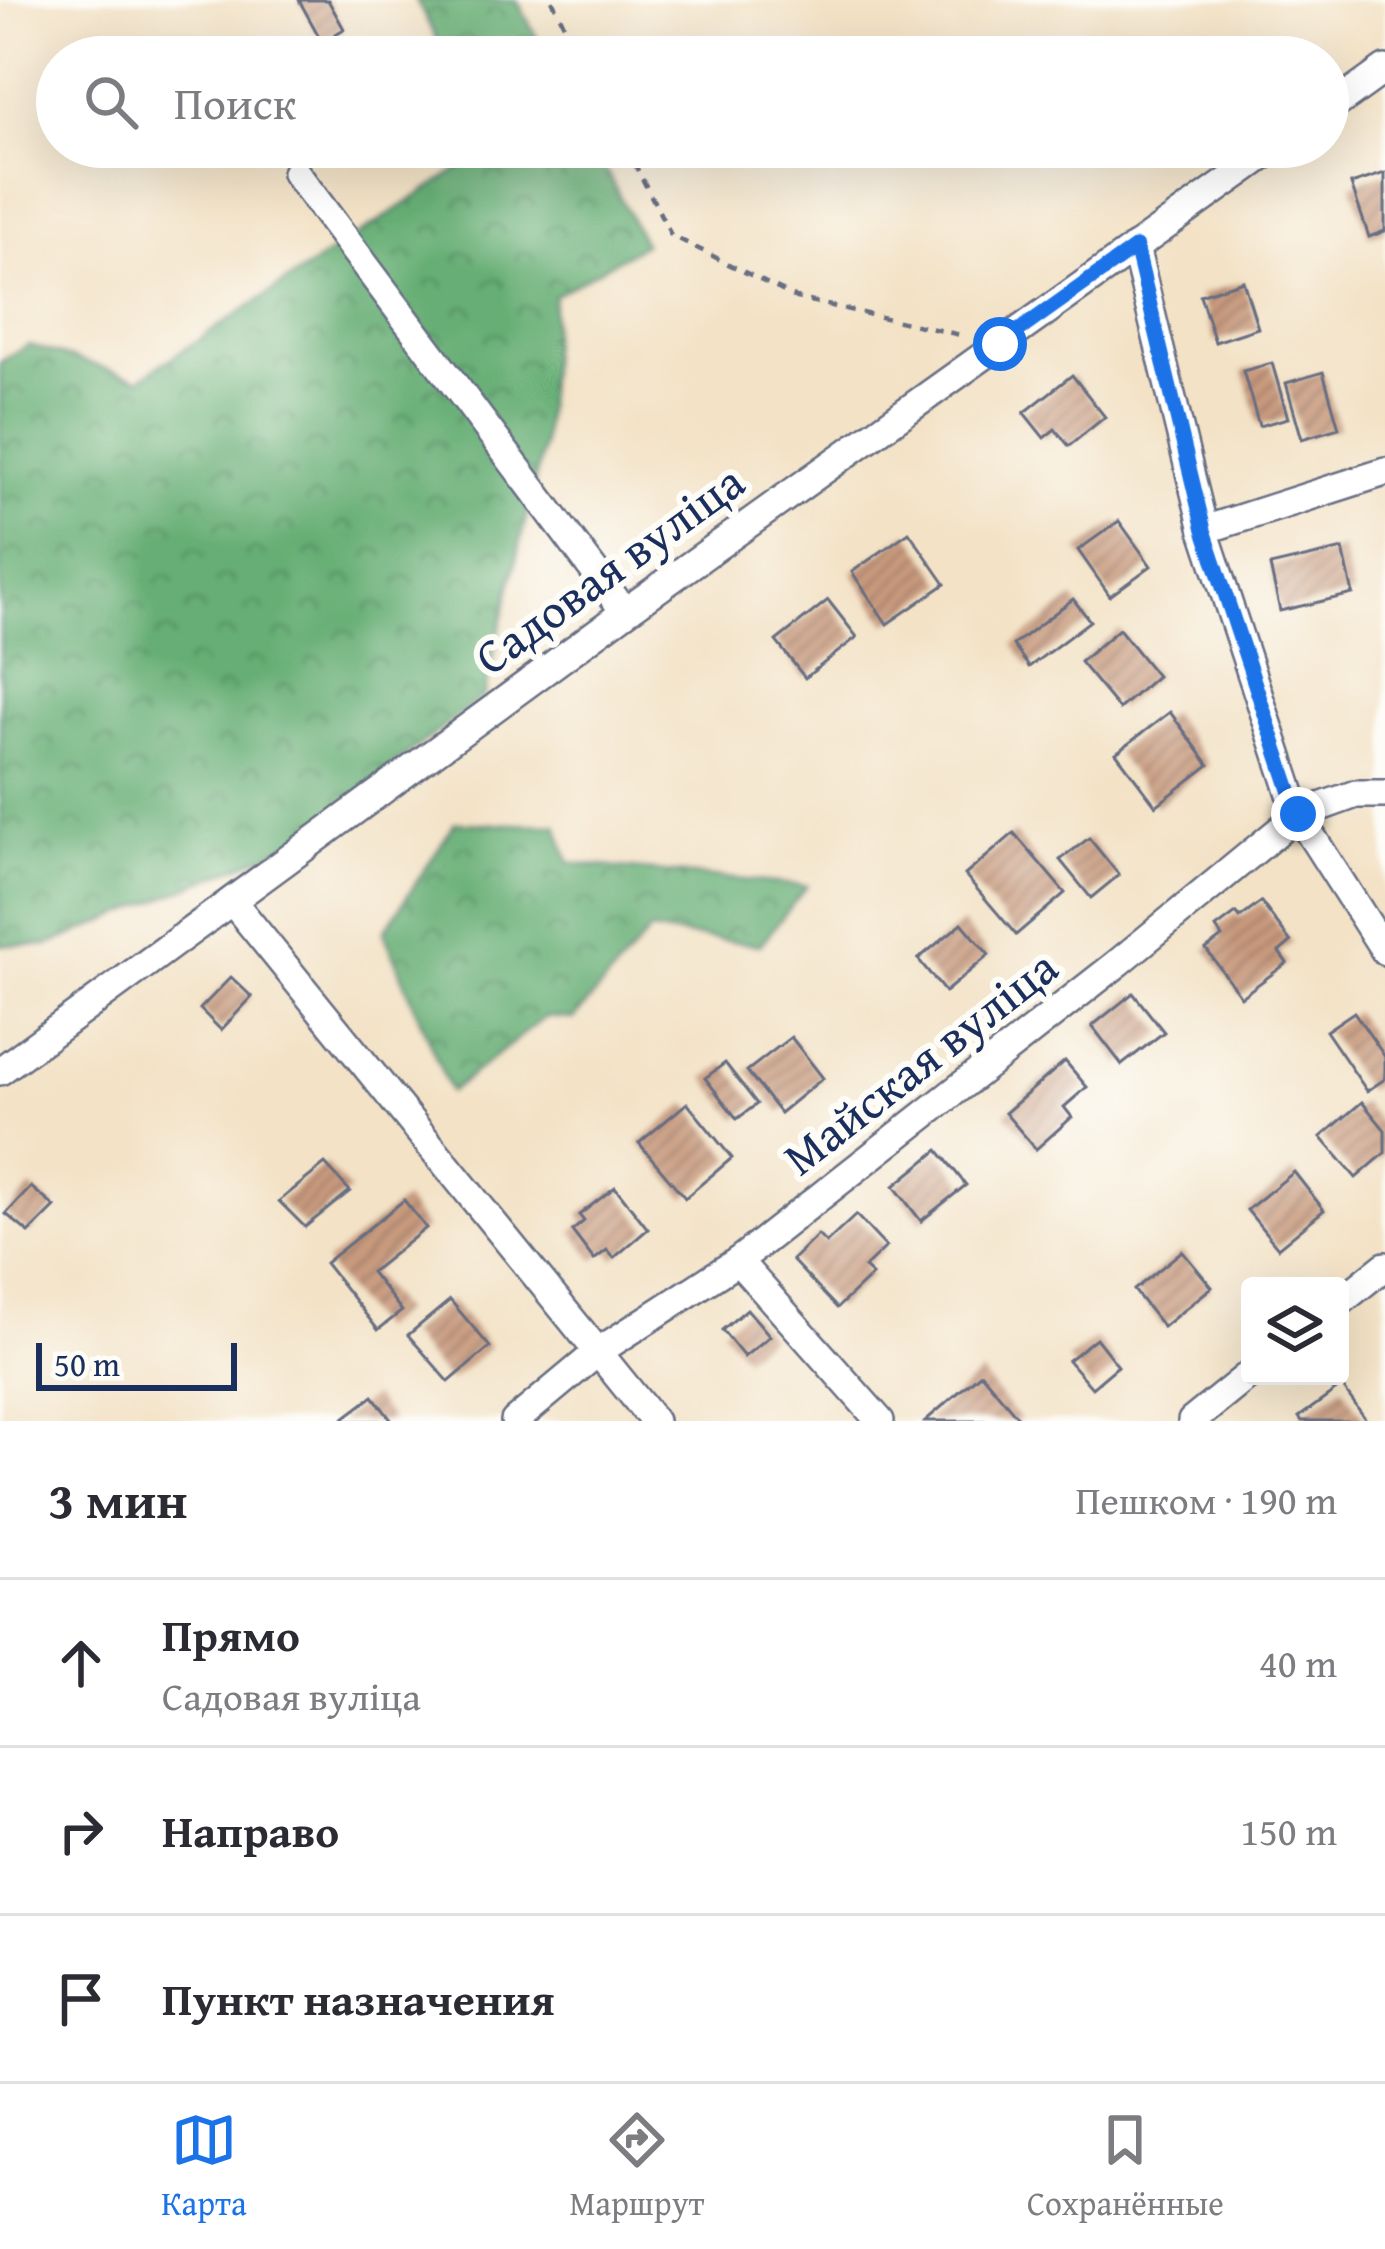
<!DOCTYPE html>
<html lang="ru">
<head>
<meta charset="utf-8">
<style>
  body { margin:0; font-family:"Gentium Book Plus",serif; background:#f7f7f7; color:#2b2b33 }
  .controls { position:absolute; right:36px; bottom:36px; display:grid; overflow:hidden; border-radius:12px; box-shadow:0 12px 48px #0002 }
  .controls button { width:108px; height:108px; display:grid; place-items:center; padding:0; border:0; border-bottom:3px solid #e1e1e2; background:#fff; color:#2b2b33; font:60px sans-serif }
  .scale { position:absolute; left:36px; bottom:30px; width:201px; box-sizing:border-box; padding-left:12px; border:6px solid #1b2f5e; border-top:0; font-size:33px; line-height:42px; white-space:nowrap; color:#1b2f5e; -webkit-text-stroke:9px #fdfcf7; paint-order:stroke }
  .stop { position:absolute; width:36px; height:36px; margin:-27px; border:9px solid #1a73e8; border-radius:50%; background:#fff }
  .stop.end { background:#1a73e8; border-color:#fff; box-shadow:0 3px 12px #0008 }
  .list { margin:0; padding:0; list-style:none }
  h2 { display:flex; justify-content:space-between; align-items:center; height:156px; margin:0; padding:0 48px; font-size:51px }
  h2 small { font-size:39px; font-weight:400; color:#7c7c81 }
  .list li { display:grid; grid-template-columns:78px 1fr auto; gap:36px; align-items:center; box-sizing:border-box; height:168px; padding:0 48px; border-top:3px solid #e1e1e2 }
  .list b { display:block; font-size:45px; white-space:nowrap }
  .list p { margin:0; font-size:39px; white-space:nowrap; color:#7c7c81 }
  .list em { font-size:39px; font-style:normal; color:#7c7c81 }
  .icon { flex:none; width:66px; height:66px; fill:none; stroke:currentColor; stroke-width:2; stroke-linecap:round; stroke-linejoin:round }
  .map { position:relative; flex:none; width:1385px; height:1421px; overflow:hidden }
  .search { position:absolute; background:#fff; box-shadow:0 12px 48px #0002; left:36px; right:36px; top:36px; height:132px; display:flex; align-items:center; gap:30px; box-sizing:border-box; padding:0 42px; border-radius:66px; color:#7c7c81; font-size:45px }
  .sheet { height:660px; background:#fff }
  nav { display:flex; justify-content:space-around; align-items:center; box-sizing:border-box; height:168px; border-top:3px solid #e1e1e2; background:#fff; font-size:33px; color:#7c7c81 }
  nav a { display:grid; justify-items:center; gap:6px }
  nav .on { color:#1a73e8 }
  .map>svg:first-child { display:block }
  .forest { fill:url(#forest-crowns); stroke:#406e69; stroke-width:3 }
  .building { fill:url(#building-hatch) }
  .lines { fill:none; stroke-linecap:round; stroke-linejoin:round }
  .minor-casing { stroke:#676e82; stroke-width:32 }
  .path { stroke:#676e82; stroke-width:4.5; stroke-dasharray:9 9; stroke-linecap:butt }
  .minor { stroke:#fff; stroke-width:27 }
  .route { stroke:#1a73e8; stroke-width:15 }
  .labels { text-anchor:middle; stroke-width:12; stroke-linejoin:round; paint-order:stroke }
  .street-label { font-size:48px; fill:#1b2f5e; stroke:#fdfcf7 }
</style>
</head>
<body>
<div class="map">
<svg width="1385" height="1421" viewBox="0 0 1385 1421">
  <defs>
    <pattern id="forest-crowns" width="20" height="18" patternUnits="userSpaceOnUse" patternTransform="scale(3)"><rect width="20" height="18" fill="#66ae74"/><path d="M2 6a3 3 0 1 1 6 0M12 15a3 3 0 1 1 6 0" fill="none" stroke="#538e62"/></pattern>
    <pattern id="building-hatch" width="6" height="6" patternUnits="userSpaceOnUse" patternTransform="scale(3)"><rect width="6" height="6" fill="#c89a7d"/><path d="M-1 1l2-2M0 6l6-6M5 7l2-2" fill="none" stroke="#a27e6a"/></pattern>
  </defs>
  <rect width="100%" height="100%" fill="#fdfcf7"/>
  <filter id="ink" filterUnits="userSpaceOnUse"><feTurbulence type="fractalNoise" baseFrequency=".00833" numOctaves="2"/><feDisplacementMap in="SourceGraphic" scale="24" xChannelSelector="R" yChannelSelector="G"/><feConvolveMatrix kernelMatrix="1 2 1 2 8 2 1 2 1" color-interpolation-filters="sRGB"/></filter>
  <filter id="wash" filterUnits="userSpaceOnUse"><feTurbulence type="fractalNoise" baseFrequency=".004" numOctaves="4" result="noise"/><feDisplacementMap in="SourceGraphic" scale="48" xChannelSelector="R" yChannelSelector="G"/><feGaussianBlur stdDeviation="2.7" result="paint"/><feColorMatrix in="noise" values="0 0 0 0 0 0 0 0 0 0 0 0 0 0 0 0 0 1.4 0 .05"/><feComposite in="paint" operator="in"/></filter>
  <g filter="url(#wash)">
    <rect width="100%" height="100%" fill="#f3e2c6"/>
    <g class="forest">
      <polygon points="416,0 517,0 547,57 446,57"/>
      <polygon points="492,147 594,147 644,244 554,296 543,446 484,696 288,846 48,945 0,945 0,362 29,345 139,379"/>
      <polygon points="455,823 557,825 569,863 807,886 760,945 650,931 574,1019 545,1017 450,1092 384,932"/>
    </g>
    <g id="blocks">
      <g class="building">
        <polygon points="299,0 328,0 344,29 322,42"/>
        <polygon points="1385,173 1385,231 1369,237 1351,184"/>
        <polygon points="1243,281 1258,328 1215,342 1200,295"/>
        <polygon points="1272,363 1288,418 1259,426 1243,371"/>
        <polygon points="1323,372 1339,428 1302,439 1286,383"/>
        <polygon points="1072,375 1105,417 1069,446 1055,429 1044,438 1024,413"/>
        <polygon points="1119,521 1151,566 1110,596 1078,550"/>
        <polygon points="909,532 945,584 887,624 852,572"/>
        <polygon points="1343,549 1353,594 1280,611 1270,566"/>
        <polygon points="1073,599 1090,621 1029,667 1013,645"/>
        <polygon points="828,600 857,637 805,678 776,641"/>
        <polygon points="1119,629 1157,676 1119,709 1080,662"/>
        <polygon points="1170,712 1209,765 1156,806 1116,753"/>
        <polygon points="1014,833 1065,893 1016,935 965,875"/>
        <polygon points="1089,838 1119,875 1091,898 1060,860"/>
        <polygon points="1261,902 1291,942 1279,952 1287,963 1241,997 1206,949 1222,937 1216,928 1236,913 1240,918"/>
        <polygon points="962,923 989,955 945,992 918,959"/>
        <polygon points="231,977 252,997 221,1030 200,1009"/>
        <polygon points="1133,993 1164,1032 1122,1065 1092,1026"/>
        <polygon points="1354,1012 1385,1057 1385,1079 1367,1091 1326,1031"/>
        <polygon points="791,1037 823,1078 780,1113 747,1071"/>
        <polygon points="1065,1061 1087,1087 1064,1107 1072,1117 1036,1149 1005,1113"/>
        <polygon points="725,1063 757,1104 737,1119 705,1078"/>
        <polygon points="1362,1102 1385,1130 1385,1153 1356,1178 1321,1137"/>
        <polygon points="687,1103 732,1158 685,1198 639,1143"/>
        <polygon points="938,1150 966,1185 921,1221 894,1186"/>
        <polygon points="325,1164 350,1191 305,1227 279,1201"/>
        <polygon points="1294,1172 1324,1210 1278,1248 1247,1210"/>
        <polygon points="31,1187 55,1207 29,1233 6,1214"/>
        <polygon points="615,1187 648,1229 614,1258 607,1250 594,1260 572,1231 584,1221 579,1215"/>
        <polygon points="404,1200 426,1228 371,1272 402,1311 378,1330 325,1263"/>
        <polygon points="856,1215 886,1247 864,1268 872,1275 837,1308 792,1260 818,1235 826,1243"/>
        <polygon points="1182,1251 1212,1287 1163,1327 1134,1290"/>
        <polygon points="450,1300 490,1347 449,1382 408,1335"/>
        <polygon points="747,1309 770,1336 744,1357 722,1330"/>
        <polygon points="1096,1338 1118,1366 1092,1388 1068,1360"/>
        <polygon points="981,1373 1021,1421 925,1421"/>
        <polygon points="1342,1386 1367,1421 1302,1421 1299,1417"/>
        <polygon points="373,1396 392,1421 340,1421"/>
      </g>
    </g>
  </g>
  <g filter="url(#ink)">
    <use href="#blocks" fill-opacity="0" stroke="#676e82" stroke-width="3"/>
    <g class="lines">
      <g class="minor-casing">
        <g id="minor">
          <polyline points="1328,110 1385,69"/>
          <polyline points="296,173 625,612"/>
          <polyline points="1135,247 1204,530 1298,815 1385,951"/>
          <polyline points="1204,530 1385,472"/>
          <polyline points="232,901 654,1421"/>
          <polyline points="0,1071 625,612 1276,147"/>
          <polyline points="738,1261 880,1421"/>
          <polyline points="1340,1302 1385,1266"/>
          <polyline points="515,1421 599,1351 738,1261 1118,963 1298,815 1356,794 1385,794"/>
          <polyline points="1192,1421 1250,1374"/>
        </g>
      </g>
      <g class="path">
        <polyline points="552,0 580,57"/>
        <polyline points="626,147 671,235 796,298 965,336"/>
      </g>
      <use href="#minor" class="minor"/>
    </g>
  </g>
  <g class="lines" filter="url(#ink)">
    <polyline class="route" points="1000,344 1136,247 1204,530 1298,814"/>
  </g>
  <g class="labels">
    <g class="street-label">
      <text transform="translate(609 569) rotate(-36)" y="17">Садовая вуліца</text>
      <text transform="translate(920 1062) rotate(-38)" y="17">Майская вуліца</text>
    </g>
  </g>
</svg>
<div class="controls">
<button><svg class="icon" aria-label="layers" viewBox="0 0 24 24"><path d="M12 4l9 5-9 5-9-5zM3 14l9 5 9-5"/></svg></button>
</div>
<div class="scale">50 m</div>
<div class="stop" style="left:1000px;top:344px"></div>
<div class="stop end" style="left:1298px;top:814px"></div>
<div class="search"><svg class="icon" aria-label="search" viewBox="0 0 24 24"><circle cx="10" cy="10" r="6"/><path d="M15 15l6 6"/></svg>Поиск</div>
</div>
<section class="sheet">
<h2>3 мин<small>Пешком · 190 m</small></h2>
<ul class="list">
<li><svg class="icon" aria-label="ahead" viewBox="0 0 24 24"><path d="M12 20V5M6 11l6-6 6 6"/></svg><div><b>Прямо</b><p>Садовая вуліца</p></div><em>40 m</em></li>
<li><svg class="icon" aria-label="right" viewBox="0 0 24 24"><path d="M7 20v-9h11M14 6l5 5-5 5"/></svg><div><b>Направо</b></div><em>150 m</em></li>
<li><svg class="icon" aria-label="arrive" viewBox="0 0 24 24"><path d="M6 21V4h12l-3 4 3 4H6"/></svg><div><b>Пункт назначения</b></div></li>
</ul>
</section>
<nav>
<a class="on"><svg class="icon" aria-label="map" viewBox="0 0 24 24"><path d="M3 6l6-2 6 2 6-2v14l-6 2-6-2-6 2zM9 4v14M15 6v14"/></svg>Карта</a>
<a><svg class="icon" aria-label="directions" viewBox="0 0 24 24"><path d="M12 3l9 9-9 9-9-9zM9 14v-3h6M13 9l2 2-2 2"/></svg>Маршрут</a>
<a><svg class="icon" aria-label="saved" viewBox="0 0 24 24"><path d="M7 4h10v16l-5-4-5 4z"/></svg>Сохранённые</a>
</nav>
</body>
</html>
